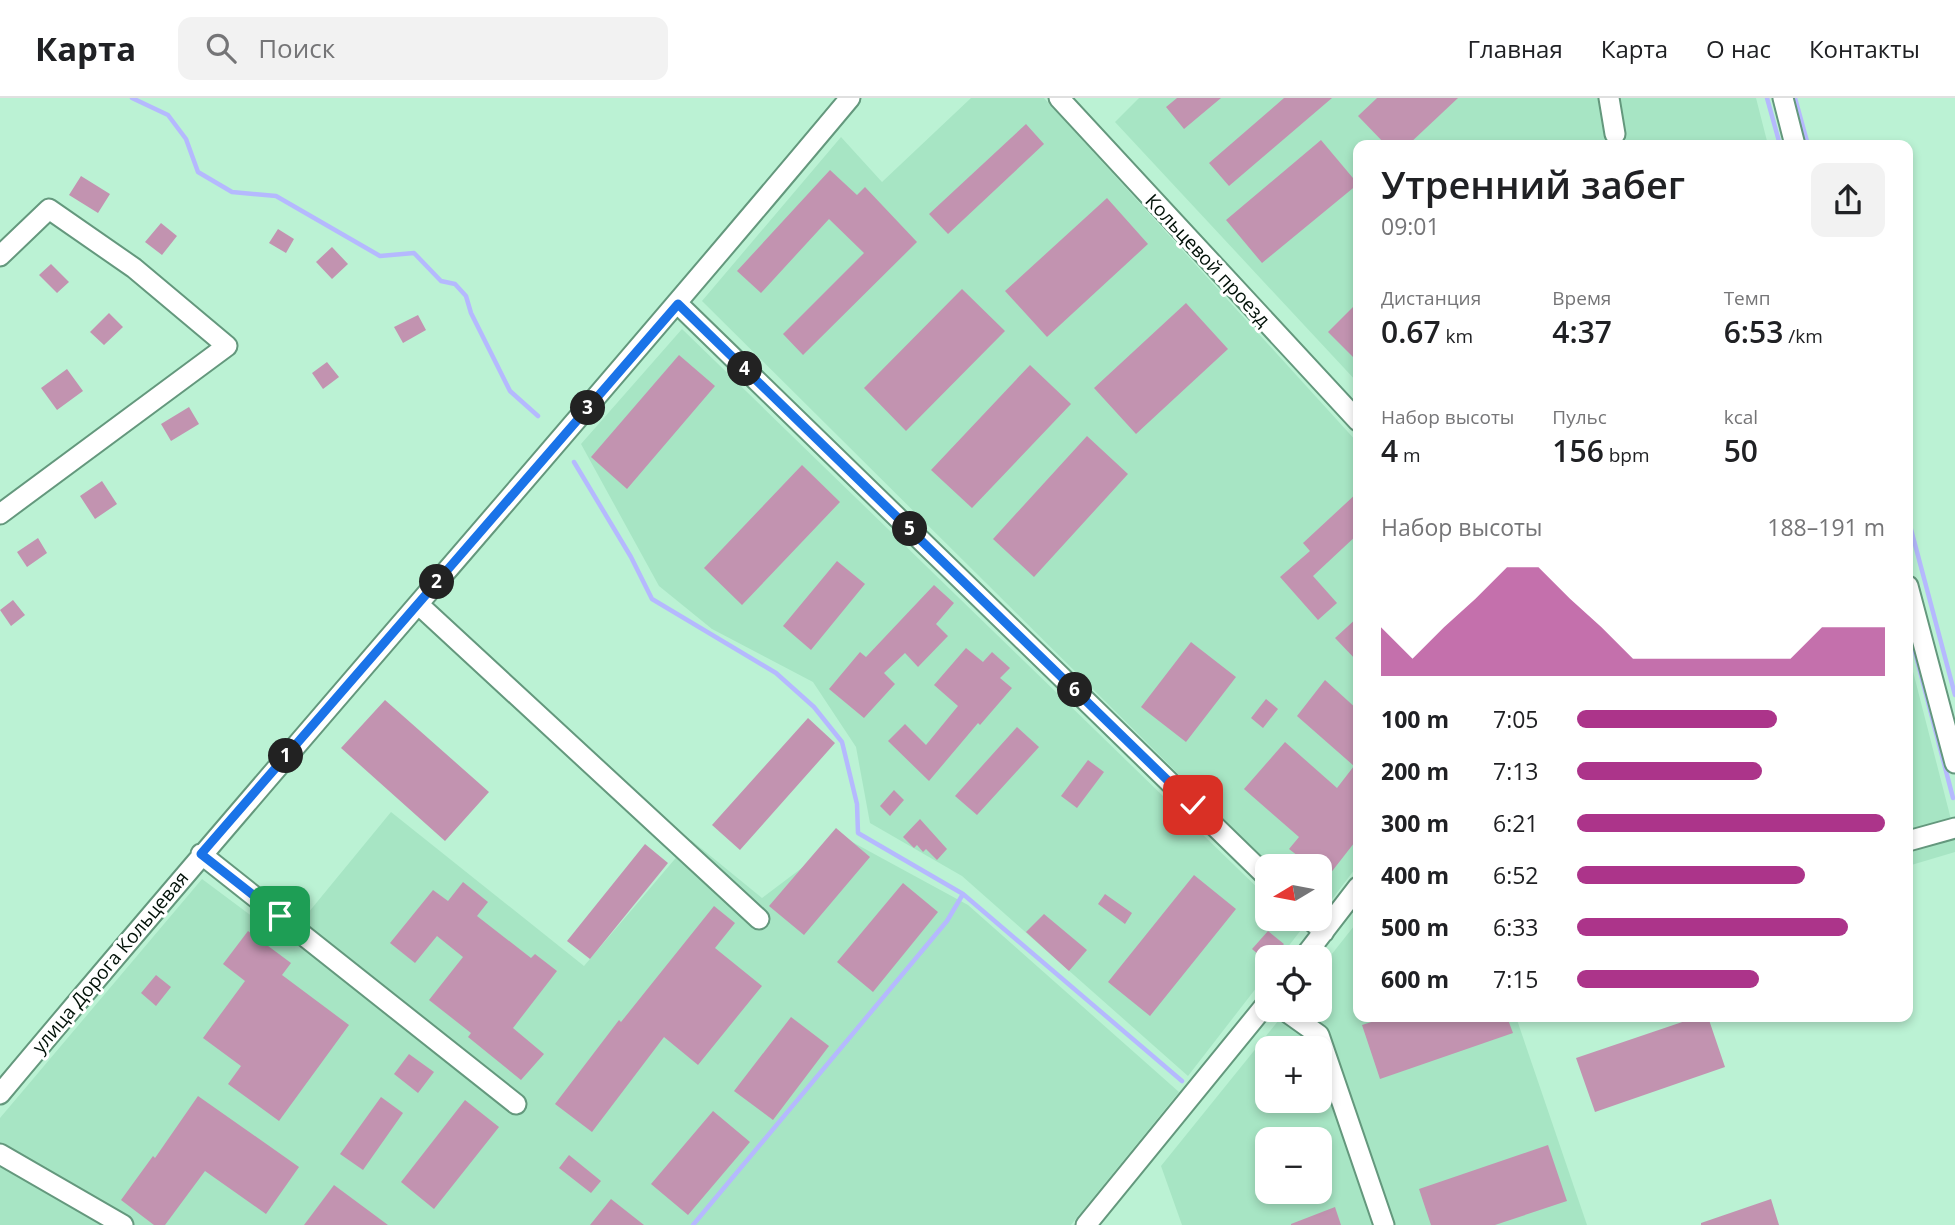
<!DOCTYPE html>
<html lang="ru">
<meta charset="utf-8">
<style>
body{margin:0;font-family:"Open Sans",sans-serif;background:#f2f2f2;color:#202124;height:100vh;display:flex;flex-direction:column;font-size:26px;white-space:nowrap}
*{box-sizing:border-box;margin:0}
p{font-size:23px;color:#757577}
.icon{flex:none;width:38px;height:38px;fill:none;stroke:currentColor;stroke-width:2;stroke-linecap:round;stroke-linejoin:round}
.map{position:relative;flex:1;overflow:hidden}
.side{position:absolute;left:1353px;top:42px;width:560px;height:882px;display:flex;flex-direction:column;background:#fff;border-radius:14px;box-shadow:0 4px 10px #0003}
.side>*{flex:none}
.needle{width:46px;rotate:260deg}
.fabs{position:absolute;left:1255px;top:756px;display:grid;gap:14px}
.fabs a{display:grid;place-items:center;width:77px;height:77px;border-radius:14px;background:#fff;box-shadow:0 4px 10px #0003;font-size:35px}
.pin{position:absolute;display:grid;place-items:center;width:60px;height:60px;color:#fff;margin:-30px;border-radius:14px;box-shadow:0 4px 10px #0006}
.km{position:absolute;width:35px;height:35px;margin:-18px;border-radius:50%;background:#222;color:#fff;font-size:19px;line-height:35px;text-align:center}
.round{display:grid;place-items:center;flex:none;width:74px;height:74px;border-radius:14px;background:#f2f2f2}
.headline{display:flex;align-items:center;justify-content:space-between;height:119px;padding:0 28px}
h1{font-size:38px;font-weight:600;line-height:52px}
.figures{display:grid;grid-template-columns:repeat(3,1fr);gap:10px;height:119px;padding:7px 28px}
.figures div{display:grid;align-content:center}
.figures b{font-size:30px;font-weight:600}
.figures small{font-size:19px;font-weight:400}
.figures p{font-size:19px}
.chart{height:196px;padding:14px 28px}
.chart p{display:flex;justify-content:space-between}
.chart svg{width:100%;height:126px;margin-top:7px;fill:#ac348a;opacity:.7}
ul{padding:0 28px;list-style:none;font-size:23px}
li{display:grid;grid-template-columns:112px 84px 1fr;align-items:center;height:52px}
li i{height:18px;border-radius:9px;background:#ac348a}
header{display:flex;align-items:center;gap:42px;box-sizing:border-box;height:98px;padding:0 35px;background:#fff;border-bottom:2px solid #e0e0e0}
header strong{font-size:33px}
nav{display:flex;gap:38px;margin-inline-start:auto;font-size:24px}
.search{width:490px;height:63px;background:#f2f2f2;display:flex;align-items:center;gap:18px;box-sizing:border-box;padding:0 24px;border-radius:14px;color:#757577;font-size:26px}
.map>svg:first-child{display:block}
.built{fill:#a7e5c4;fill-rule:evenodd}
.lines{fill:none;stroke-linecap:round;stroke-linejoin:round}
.stream{stroke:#b5b9fe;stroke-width:4.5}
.building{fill:#c293b0}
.minor-casing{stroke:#64987d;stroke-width:23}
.minor{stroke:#fff;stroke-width:19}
.route-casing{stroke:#fff;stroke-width:14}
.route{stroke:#1a73e8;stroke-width:9}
.labels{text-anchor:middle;stroke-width:6;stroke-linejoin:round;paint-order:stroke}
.street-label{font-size:19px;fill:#001007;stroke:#fff}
</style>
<header>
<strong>Карта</strong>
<div class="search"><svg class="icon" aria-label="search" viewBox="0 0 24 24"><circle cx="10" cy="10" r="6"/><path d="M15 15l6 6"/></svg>Поиск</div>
<nav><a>Главная</a><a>Карта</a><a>О нас</a><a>Контакты</a></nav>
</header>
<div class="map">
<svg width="1955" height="1127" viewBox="0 0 1955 1127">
<rect width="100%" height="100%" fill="#bbf2d4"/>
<path class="built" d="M971 0H1044L1358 345V767L1320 817V768H1271L702 203 841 39 882 84Z
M1139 0H1756L1768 47H1358V285L1115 24Z
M682 231 1267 799V821H1289L1301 832 1280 859H1267V876L1188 978 962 778 870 725 856 649 813 584 712 531 659 488 581 346Z
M1908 554 1955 737V754L1908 768Z
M391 714 584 868 691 742 762 800 843 739 968 807 1179 994 1071 1127H0V1020L202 781 285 843Z
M1358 823V919H1516L1587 1127H1182L1161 1068 1287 912H1320V871ZM1267 950H1320V1003H1267ZM1267 1041H1320V1094H1267Z"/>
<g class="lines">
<path class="stream" d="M132 0 168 17 186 41 198 74 232 94 276 98 380 158 414 155 441 183 455 186 466 198 471 215 510 293 538 318
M1767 0 1780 47
M1795 0 1808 47
M574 364 631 459 652 501 776 575 814 609 842 644 857 706 858 735 963 796
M1908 420 1955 597
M1908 527 1953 700
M693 1127 947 823 963 796 1182 983"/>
</g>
<path class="building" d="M1177 0H1221L1184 31 1166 9Z
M1284 0H1332L1229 88 1209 65Z
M1377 0H1458L1408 47H1386L1358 18Z
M1026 26 1044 46 948 136 929 116Z
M1321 42 1358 86 1262 165 1226 122Z
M830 72 857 97 865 89 917 144 803 257 783 236 864 155 829 121 761 195 737 173Z
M81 78 110 96 98 115 69 97Z
M1107 100 1148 146 1047 239 1005 193Z
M161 125 177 138 162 157 145 144Z
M278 131 294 141 286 155 269 145Z
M332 149 348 166 332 181 316 164Z
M51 166 69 184 57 195 39 177Z
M962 191 1005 233 906 333 864 290Z
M1358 204V264L1328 234Z
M1186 205 1228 251 1136 336 1094 290Z
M109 215 123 229 104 247 90 234Z
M418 217 426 232 403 245 394 229Z
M679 257 715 288 627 391 591 359Z
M327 264 339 279 323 291 312 275Z
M1030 267 1071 306 972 410 931 372Z
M67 271 83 293 57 312 41 290Z
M189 309 199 326 171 343 161 326Z
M1087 338 1128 376 1034 479 993 441Z
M802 367 840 404 742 507 704 470Z
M102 383 117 406 95 421 80 398Z
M1358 394V436L1313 478 1337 505 1318 522 1280 479 1310 453 1303 445Z
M38 440 47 455 27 469 17 454Z
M837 463 865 486 811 552 783 528Z
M934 487 954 505 936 526 948 538 918 569 905 555 884 575 895 586 864 620 829 591 860 554 866 559Z
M13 502 25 517 11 528 0 512Z
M1358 519V564L1335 540Z
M1191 544 1236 579 1186 644 1141 609Z
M966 550 983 564 992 554 1010 570 1000 580 1012 590 980 627 978 625 929 683 888 643 905 626 926 647 958 608 934 587Z
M1325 582 1358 612V740L1326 781 1320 775V768H1311L1289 751 1299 739 1244 691 1285 644 1337 690 1354 668 1297 618Z
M1266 601 1278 611 1263 630 1251 620Z
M385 602 489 694 445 743 341 650Z
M808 620 835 645 740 752 712 727Z
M1017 629 1039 649 977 717 955 698Z
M1088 662 1104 674 1077 710 1061 698Z
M894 692 904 702 890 718 880 708Z
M920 721 947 751 937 762 926 751 923 754 917 747 914 750 903 739Z
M836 730 870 759 804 837 769 808Z
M645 746 668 765 590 861 567 843Z
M1194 777 1236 811 1150 918 1108 884Z
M463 784 488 804 477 818 531 860 535 856 557 873 513 930 544 956 521 982 468 939 471 935 429 902 463 859 437 838 415 865 390 845 433 792 448 803Z
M903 785 938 814 873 894 837 864Z
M1105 796 1132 815 1125 826 1098 806Z
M714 808 735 825 715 850 762 888 698 967 664 939 592 1034 555 1006 619 922 621 924Z
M1044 816 1087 852 1069 873 1026 834Z
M248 833 291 865 282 877 349 927 279 1023 228 986 241 968 203 940 245 883 223 866Z
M1268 833 1284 846 1272 859H1267V864L1252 851Z
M156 877 171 889 156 908 141 895Z
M791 919 829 948 773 1022 734 993Z
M1387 919H1507L1513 935 1380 981 1362 927Z
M1697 919H1708L1725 969 1595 1014 1576 960Z
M409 956 434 974 418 995 394 976Z
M198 998 299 1069 266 1116 205 1073 165 1127H154L121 1102 153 1058 155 1060Z
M381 999 403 1015 363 1072 340 1056Z
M465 1002 499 1029 434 1111 401 1084Z
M713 1013 750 1044 688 1117 651 1086Z
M1548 1047 1567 1103 1495 1127H1431L1419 1091Z
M569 1057 601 1083 591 1095 559 1070Z
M334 1087 388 1127H304Z
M611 1101 644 1127H590Z
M1771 1101 1779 1127H1701V1125Z
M1335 1109 1341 1127H1291V1126Z"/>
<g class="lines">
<g class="minor-casing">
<path id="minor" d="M1059 0 1358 323
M1609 0 1615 36
M1783 0 1795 47
M0 158 49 111 134 170 227 248 0 416
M678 206 1267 779
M1908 488 1955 665
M418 506 759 821
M1908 743 1955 730
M201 756 516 1006
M1310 821 1324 834
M1304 859 1358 789
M1284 912 1319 937 1384 1127
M0 996C280 661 570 335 850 0
M0 1056 123 1127
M1086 1127 1267 905"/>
</g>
<use href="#minor" class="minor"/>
</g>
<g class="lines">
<g class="route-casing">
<path id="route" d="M280 818 201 756 678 206 1193 707"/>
</g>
<use href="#route" class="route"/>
</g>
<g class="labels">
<g class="street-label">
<text transform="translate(1208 162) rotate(47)" y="7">Кольцевой проезд</text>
<text transform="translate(110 864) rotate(-50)" y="7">улица Дорога Кольцевая</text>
</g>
</g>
</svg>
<div class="fabs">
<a><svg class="needle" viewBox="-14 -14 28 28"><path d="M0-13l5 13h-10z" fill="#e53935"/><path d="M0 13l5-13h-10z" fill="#757577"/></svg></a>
<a><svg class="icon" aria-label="locate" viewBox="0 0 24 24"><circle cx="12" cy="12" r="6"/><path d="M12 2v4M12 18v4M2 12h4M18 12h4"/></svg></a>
<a>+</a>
<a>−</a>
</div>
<div class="pin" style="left:280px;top:818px;background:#1e9e55"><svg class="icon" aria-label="arrive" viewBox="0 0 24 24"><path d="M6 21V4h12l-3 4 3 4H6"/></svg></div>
<div class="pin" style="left:1193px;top:707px;background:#d93025"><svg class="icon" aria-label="check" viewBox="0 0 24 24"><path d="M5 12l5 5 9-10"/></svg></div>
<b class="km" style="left:286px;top:658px">1</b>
<b class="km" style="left:437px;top:484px">2</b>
<b class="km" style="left:588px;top:310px">3</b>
<b class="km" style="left:745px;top:271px">4</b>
<b class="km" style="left:910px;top:431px">5</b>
<b class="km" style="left:1075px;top:592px">6</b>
<section class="side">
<div class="headline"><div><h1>Утренний забег</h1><p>09:01</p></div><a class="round"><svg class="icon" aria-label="share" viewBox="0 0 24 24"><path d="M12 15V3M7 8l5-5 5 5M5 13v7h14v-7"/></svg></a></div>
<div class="figures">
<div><p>Дистанция</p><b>0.67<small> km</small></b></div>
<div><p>Время</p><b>4:37</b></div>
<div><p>Темп</p><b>6:53<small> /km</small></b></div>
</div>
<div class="figures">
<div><p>Набор высоты</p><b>4<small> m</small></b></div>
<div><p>Пульс</p><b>156<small> bpm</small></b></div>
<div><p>kcal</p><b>50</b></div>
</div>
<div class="chart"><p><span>Набор высоты</span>188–191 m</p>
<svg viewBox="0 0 160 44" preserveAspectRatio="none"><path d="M0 44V27L10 38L20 27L30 17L40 6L50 6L60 17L70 27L80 38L90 38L100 38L110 38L120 38L130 38L140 27L150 27L160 27V44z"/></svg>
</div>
<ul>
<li><b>100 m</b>7:05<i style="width:65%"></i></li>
<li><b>200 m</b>7:13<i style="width:60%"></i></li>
<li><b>300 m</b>6:21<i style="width:100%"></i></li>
<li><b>400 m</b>6:52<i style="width:74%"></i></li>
<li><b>500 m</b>6:33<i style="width:88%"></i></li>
<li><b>600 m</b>7:15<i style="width:59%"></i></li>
</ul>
</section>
</div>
